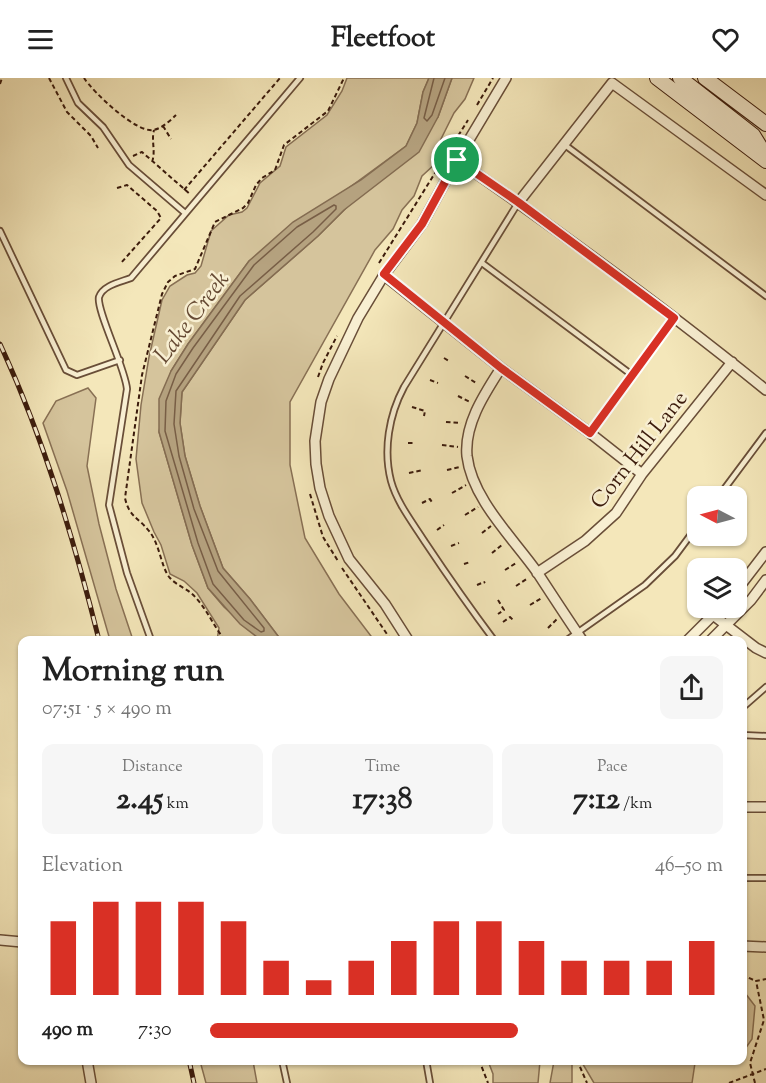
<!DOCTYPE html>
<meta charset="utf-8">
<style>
body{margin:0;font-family:"Sorts Mill Goudy",serif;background:#f6f6f6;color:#222;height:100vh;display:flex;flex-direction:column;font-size:22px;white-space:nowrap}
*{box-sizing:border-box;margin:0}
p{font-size:20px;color:#767676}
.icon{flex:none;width:33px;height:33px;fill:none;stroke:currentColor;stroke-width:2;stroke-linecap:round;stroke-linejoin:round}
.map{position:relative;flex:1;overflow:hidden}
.panel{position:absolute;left:18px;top:558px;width:729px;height:429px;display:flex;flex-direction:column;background:#fff;border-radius:12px;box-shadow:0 2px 4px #0004}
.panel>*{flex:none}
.needle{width:39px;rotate:276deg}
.controls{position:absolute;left:687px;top:408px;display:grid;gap:12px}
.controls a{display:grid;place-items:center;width:60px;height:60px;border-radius:12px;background:#fff;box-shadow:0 2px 4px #0004;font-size:30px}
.pin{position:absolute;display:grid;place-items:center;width:51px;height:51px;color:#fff;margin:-26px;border:3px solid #fff;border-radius:50%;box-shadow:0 2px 6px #0007}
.round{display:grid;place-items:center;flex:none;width:63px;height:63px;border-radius:12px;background:#f6f6f6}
.summary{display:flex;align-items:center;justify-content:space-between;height:102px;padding:0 24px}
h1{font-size:33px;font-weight:700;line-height:45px}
.figures{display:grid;grid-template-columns:repeat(3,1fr);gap:9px;height:102px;padding:6px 24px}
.figures div{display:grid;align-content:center;border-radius:12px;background:#f6f6f6;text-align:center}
.figures b{font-size:30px;font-weight:700}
.figures small{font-size:16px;font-weight:400}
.figures p{font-size:16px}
.chart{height:168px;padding:12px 24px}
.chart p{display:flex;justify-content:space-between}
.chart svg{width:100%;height:108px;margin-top:6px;stroke:#d93025;stroke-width:6}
ul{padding:0 24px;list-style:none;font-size:20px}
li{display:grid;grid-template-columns:96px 72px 1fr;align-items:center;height:45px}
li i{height:15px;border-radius:8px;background:#d93025}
header{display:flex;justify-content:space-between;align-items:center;height:78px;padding:0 24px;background:#fff;font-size:27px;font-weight:700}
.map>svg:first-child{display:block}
.green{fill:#d5c49c;stroke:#887054;stroke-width:1.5}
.water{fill:#b5a27f;stroke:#846c51;stroke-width:1.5}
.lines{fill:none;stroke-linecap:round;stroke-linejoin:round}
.shore{stroke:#785e46;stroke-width:1.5}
.lane-casing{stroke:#694e38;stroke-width:8}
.street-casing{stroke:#694e38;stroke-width:12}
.secondary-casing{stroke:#3b1b0c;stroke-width:16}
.path{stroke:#3b1b0c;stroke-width:2;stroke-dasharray:4.5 3;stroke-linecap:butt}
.lane{stroke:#f8efd2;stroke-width:4.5}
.street{stroke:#f8efd2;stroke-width:9}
.secondary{stroke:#f8efd2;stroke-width:14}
.rail-casing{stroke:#3b1b0c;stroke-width:5}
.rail{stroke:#f8efd2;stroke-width:3;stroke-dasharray:9;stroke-linecap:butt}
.route-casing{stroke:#fff;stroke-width:12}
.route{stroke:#d93025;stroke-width:8}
.labels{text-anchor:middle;stroke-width:5;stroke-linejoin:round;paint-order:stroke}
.street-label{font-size:22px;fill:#3b1b0c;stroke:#f8efd2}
.water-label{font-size:24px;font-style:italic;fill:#664a34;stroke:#f8efd2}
</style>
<header><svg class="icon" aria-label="menu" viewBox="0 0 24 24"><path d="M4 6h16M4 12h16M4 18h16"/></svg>Fleetfoot<svg class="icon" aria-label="heart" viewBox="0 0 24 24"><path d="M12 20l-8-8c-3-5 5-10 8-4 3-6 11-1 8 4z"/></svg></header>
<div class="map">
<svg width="766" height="1005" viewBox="0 0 766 1005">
<rect width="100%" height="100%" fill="#f4e7ba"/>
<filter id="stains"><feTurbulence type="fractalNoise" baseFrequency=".00333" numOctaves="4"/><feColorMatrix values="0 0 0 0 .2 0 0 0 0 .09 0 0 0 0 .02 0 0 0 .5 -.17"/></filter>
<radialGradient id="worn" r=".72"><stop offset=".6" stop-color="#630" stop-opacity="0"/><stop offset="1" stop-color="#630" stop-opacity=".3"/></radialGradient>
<path class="green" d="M347 0H429L423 14 417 45 406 68 249 183 188 266 171 293 159 354 192 467 208 510 224 529 261 562H217L219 550 197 515 184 503 170 496 161 467 154 454 142 425 136 381 141 327 149 279 162 222 170 208 187 197 195 195 201 188 211 153 229 137 242 134 247 130 260 105 280 88 286 69 327 37 342 13Z
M452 0H474L465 21 454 35 441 61V76L435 86 422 98 414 118 402 132 393 151 375 172 290 324V387L305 460 339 516 374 562H281L250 521 223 490 200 428 185 378 180 345 182 314 245 222 318 158 438 39Z
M88 310 96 320 87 388 99 446 116 511 133 562H110L67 413 43 345 56 323Z
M742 911 755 928 752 961 743 974Z
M200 983H253L257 1005H206Z
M488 983H540L538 1005H493V996Z
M554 983H572V1005H550Z
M581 983H701L695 985 692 1005H594Z"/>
<path class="water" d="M429 0H452L438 39 419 74 344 132 318 158 245 222 182 314 180 345 185 378 200 428 223 490 250 521 281 562H261L240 546 208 510 192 467 159 354V321L171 293 188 266 249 183 293 144 361 102 406 68 417 45 423 14Z"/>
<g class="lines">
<path class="shore" d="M434 0 424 40 427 43 432 37 445 0
M334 127 336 128V131L313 154 240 218 176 313 174 346 179 378 194 431 218 493 264 550V553L261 554 244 542 213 506 198 465 165 353 166 323 176 296 193 270 254 187 297 149Z"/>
<g class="lane-casing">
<path id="lane" d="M66 0 78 25 103 49 129 87 185 135
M565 67 766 218
M0 153 66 292 77 297 120 282
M482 185 632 297
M590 355 674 240
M719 418 766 355
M151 562 127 495 109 427 127 311C125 289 96 232 99 219 103 207 121 204 131 200L300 0
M494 562C470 530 447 497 425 464 413 445 397 425 391 403 383 372 389 337 404 309L518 125
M567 562 645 507 675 478 698 447
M742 630 766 609
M742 657 766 658
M742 800H766
M282 982 287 1005
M426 982 430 1005"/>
</g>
<g class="street-casing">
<path id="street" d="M457 82C562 155 666 231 766 312
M518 125 612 5 766 117
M384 197 501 290 590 355 642 396
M501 290C485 315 464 346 467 378 472 421 513 460 537 494 552 517 567 540 582 562
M537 495 585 463 616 435 642 396 732 284
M736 513 766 474
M713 537 756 570 766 575
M408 562 385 526 349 481 329 438 320 410 316 386 315 363 321 324 329 301 358 240 384 197 422 146 457 82 506 0
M688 562 720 530
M711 562 751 522 766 502
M742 729H766
M0 862 22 864
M742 868 766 869
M87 982 91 1005"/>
</g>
<g class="secondary-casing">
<path id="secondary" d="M657 0 766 83
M680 0 753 57 766 78
M705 0 766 46"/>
</g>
<path class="path" d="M49 0 67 34 91 58 98 70
M84 0C93 14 136 55 153 52 161 51 170 43 176 37
M0 6 2 0
M477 27 493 0
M163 48 171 61
M133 78 142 74 191 117
M152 84C156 73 151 63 154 52
M117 110 127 107 157 133 161 140 121 185
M184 112 280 0
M379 185 468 42
M444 280 449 283
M465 298 476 305
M318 299 323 285 337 258
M430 302 438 305
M458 318 470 324
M412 329 425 333 424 338
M446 344 461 345
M408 365H414
M442 367 458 369
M447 392 460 389
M409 395 423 392
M452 415 466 407
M310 416 323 459 338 483
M422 425 430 421 433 426
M465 437 478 429
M437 452 444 447
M482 455 491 448
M451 468 459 465
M492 475 503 466
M464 486 470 484
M342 490 391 562
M505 492 516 485
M477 507 484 504 485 505
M516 508 528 500
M498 522 504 532 498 536
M530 527 542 520
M503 544 510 539 514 543
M548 550 557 541
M225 562C214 549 208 533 196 520 189 511 177 508 170 500 161 490 160 466 149 453 139 440 129 439 125 420L142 297 162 216 168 204 175 198 195 191 215 144 243 130 248 125 256 107 262 100 275 92 284 67 328 33 344 0
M742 897 756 903
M479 982 488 1005
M577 982 587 1005
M729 1005 766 991
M755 1005 750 985 764 942 756 903 766 901"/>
<use href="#lane" class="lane"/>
<use href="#street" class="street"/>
<use href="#secondary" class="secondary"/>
<g class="rail-casing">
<path id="rail" d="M0 266C44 361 74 462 99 562
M189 982 194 1005"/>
</g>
<use href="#rail" class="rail"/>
</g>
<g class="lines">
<g class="route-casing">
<path id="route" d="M457 82 518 124 674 240 590 355 501 290 384 196 422 146Z"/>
</g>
<use href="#route" class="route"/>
</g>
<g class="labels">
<g class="street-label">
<text transform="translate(638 371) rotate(-52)" y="8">Corn Hill Lane</text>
</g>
<g class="water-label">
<text transform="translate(191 239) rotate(-53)" y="8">Lake Creek</text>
</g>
</g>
<rect width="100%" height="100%" filter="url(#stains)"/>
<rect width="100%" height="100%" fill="url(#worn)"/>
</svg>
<div class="controls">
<a><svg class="needle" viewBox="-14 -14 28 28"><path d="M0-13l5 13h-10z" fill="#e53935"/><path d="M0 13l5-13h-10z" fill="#767676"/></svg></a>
<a><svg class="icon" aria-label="layers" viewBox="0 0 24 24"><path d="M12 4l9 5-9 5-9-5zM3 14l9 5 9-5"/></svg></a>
</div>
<div class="pin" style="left:457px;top:82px;background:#1e9e55"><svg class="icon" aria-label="arrive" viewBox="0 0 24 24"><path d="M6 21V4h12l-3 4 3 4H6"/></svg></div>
<section class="panel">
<div class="summary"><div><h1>Morning run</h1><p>07:51 · 5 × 490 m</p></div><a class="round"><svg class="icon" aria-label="share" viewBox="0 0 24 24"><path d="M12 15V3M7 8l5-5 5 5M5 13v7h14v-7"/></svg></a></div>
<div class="figures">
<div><p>Distance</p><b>2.45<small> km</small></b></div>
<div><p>Time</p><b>17:38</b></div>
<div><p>Pace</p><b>7:12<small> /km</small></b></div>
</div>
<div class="chart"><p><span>Elevation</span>46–50 m</p>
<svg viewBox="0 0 160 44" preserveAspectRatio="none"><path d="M5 44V14M15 44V6M25 44V6M35 44V6M45 44V14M55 44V30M65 44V38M75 44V30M85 44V22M95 44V14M105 44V14M115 44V22M125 44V30M135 44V30M145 44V30M155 44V22"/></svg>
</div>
<ul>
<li><b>490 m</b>7:30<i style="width:60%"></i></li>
</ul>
</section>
</div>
